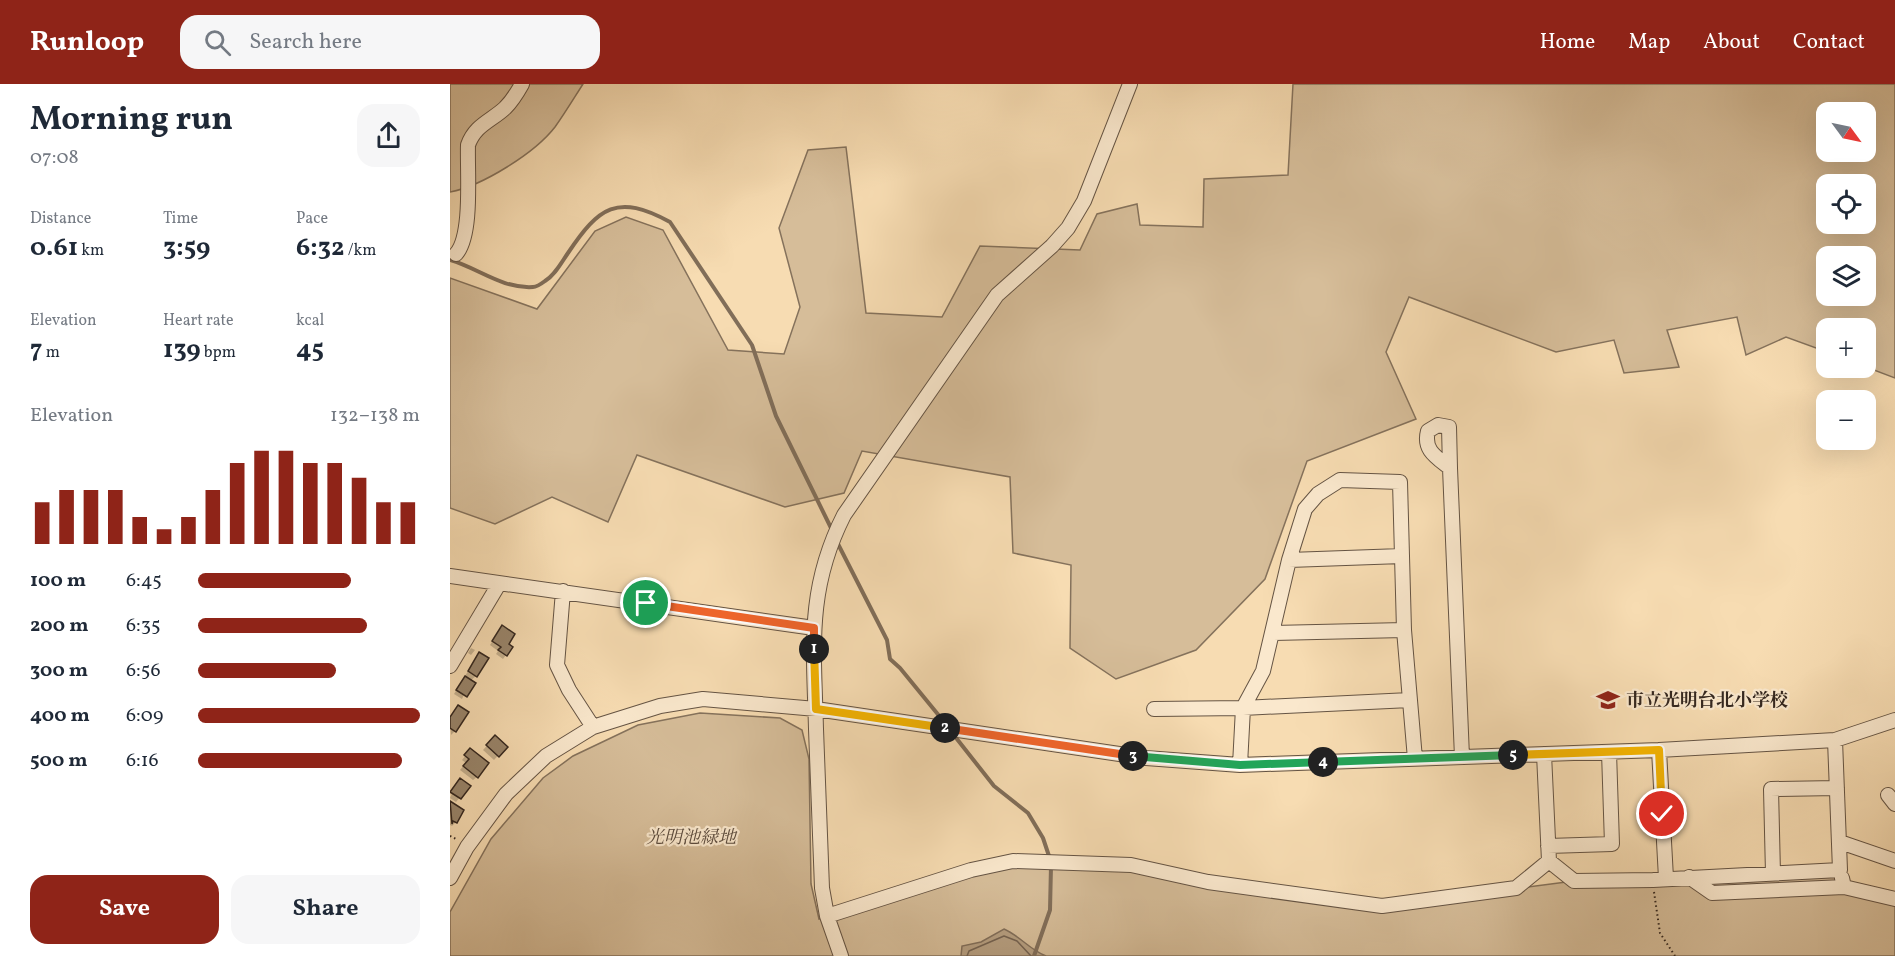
<!DOCTYPE html>
<meta charset="utf-8">
<style>
body{margin:0;font-family:Vollkorn,"Noto Serif JP",serif;background:#f6f6f7;color:#1f2937;height:100vh;display:flex;flex-direction:column;font-size:22px;white-space:nowrap}
*{box-sizing:border-box;margin:0}
p{font-size:20px;color:#747a83}
.icon{flex:none;width:33px;height:33px;fill:none;stroke:currentColor;stroke-width:2;stroke-linecap:round;stroke-linejoin:round}
.map{position:relative;flex:1;overflow:hidden}
.side{display:flex;flex-direction:column;background:#fff;width:450px}
.side>*{flex:none}
.needle{width:39px;rotate:123deg}
.tools{position:absolute;left:1366px;top:18px;display:grid;gap:12px}
.tools a{display:grid;place-items:center;width:60px;height:60px;border-radius:12px;background:#fff;box-shadow:0 6px 24px #0002;font-size:30px}
.pin{position:absolute;display:grid;place-items:center;width:51px;height:51px;color:#fff;margin:-26px;border:3px solid #fff;border-radius:50%;box-shadow:0 2px 6px #0007}
.km{position:absolute;width:30px;height:30px;margin:-15px;border-radius:50%;background:#222;color:#fff;font-size:16px;line-height:30px;text-align:center}
.round{display:grid;place-items:center;flex:none;width:63px;height:63px;border-radius:18px;background:#f6f6f7}
.head{display:flex;align-items:center;justify-content:space-between;height:102px;padding:0 30px}
h1{font-size:33px;font-weight:700;line-height:45px}
.metrics{display:grid;grid-template-columns:repeat(3,1fr);gap:9px;height:102px;padding:6px 30px}
.metrics div{display:grid;align-content:center}
.metrics b{font-size:26px;font-weight:700}
.metrics small{font-size:16px;font-weight:400}
.metrics p{font-size:16px}
.chart{height:168px;padding:12px 30px}
.chart p{display:flex;justify-content:space-between}
.chart svg{width:100%;height:108px;margin-top:6px;stroke:#8f2418;stroke-width:6}
.action{display:flex;gap:12px;margin-top:auto;padding:12px 30px}
.action a{flex:1;height:69px;border-radius:18px;background:#8f2418;color:#fff;font-size:24px;font-weight:700;line-height:69px;text-align:center}
.action a+a{background:#f6f6f7;color:#1f2937}
ul{padding:0 30px;list-style:none;font-size:20px}
li{display:grid;grid-template-columns:96px 72px 1fr;align-items:center;height:45px}
li i{height:15px;border-radius:8px;background:#8f2418}
header{display:flex;align-items:center;gap:36px;box-sizing:border-box;height:84px;padding:0 30px;background:#8f2418;color:#fff}
header strong{font-size:28px}
nav{display:flex;gap:33px;margin-inline-start:auto;font-size:21px}
.search{width:420px;height:54px;background:#f6f6f7;display:flex;align-items:center;gap:15px;box-sizing:border-box;padding:0 21px;border-radius:18px;color:#747a83;font-size:22px}
main{display:flex;flex:1;min-height:0}
.map>svg:first-child{display:block}
.green{fill:#d6bd99;stroke:#85725c;stroke-width:1.5;fill-rule:evenodd}
.water{fill:#b59e80;stroke:#816e59;stroke-width:1.5}
.shadow{fill:#0003}
.lines{fill:none;stroke-linecap:round;stroke-linejoin:round}
.shore{stroke:#746250;stroke-width:1.5}
.stream{stroke:#816e59;stroke-width:4}
.building{fill:#99856b;stroke:#34271f;stroke-width:1.5}
.minor-casing{stroke:#655444;stroke-width:16}
.path{stroke:#34271f;stroke-width:2;stroke-dasharray:1.5 3;stroke-linecap:butt}
.minor{stroke:#fae8cd;stroke-width:14}
.split-1-casing{stroke:#fff;stroke-width:12}
.split-2-casing{stroke:#fff;stroke-width:12}
.split-3-casing{stroke:#fff;stroke-width:12}
.split-4-casing{stroke:#fff;stroke-width:12}
.split-5-casing{stroke:#fff;stroke-width:12}
.split-6-casing{stroke:#fff;stroke-width:12}
.split-1{stroke:#f0652b;stroke-width:8}
.split-2{stroke:#f5b400;stroke-width:8}
.split-3{stroke:#f0652b;stroke-width:8}
.split-4{stroke:#22a559;stroke-width:8}
.split-5{stroke:#22a559;stroke-width:8}
.split-6{stroke:#f5b400;stroke-width:8}
.labels{text-anchor:middle;stroke-width:4.5;stroke-linejoin:round;paint-order:stroke}
.poi-label{font-size:18px;font-weight:bold;fill:#34271f;stroke:#fae8cd;text-anchor:start}
.park-label{font-size:18px;font-style:italic;fill:#5c4c3e;stroke:#fae8cd}
</style>
<header>
<strong>Runloop</strong>
<div class="search"><svg class="icon" aria-label="search" viewBox="0 0 24 24"><circle cx="10" cy="10" r="6"/><path d="M15 15l6 6"/></svg>Search here</div>
<nav><a>Home</a><a>Map</a><a>About</a><a>Contact</a></nav>
</header>
<main>
<section class="side">
<div class="head"><div><h1>Morning run</h1><p>07:08</p></div><a class="round"><svg class="icon" aria-label="share" viewBox="0 0 24 24"><path d="M12 15V3M7 8l5-5 5 5M5 13v7h14v-7"/></svg></a></div>
<div class="metrics">
<div><p>Distance</p><b>0.61<small> km</small></b></div>
<div><p>Time</p><b>3:59</b></div>
<div><p>Pace</p><b>6:32<small> /km</small></b></div>
</div>
<div class="metrics">
<div><p>Elevation</p><b>7<small> m</small></b></div>
<div><p>Heart rate</p><b>139<small> bpm</small></b></div>
<div><p>kcal</p><b>45</b></div>
</div>
<div class="chart"><p><span>Elevation</span>132–138 m</p>
<svg viewBox="0 0 160 44" preserveAspectRatio="none"><path d="M5 44V27M15 44V22M25 44V22M35 44V22M45 44V33M55 44V38M65 44V33M75 44V22M85 44V11M95 44V6M105 44V6M115 44V11M125 44V11M135 44V17M145 44V27M155 44V27"/></svg>
</div>
<ul>
<li><b>100 m</b>6:45<i style="width:69%"></i></li>
<li><b>200 m</b>6:35<i style="width:76%"></i></li>
<li><b>300 m</b>6:56<i style="width:62%"></i></li>
<li><b>400 m</b>6:09<i style="width:100%"></i></li>
<li><b>500 m</b>6:16<i style="width:92%"></i></li>
</ul>
<div class="action"><a>Save</a><a>Share</a></div>
</section>
<div class="map">
<svg width="1445" height="872" viewBox="0 0 1445 872">
<rect width="100%" height="100%" fill="#f7dcb2"/>
<filter id="stains"><feTurbulence type="fractalNoise" baseFrequency=".00333" numOctaves="4"/><feColorMatrix values="0 0 0 0 .2 0 0 0 0 .09 0 0 0 0 .02 0 0 0 .5 -.17"/></filter>
<radialGradient id="worn" r=".72"><stop offset=".6" stop-color="#630" stop-opacity="0"/><stop offset="1" stop-color="#630" stop-opacity=".3"/></radialGradient>
<path class="green" d="M0 0H133C124 14 115 29 105 43 85 69 32 102 0 108Z
M843 0H1445V294L1416 283V244H1377V268L1336 253 1296 271 1287 233 1217 246 1229 283 1174 289 1164 256 1106 268 959 213 936 268 966 335 857 377 815 495 746 566 666 595 620 564 621 481 563 469 560 393 412 367 394 409 335 423 187 371 158 438 102 413 45 440 0 424V194L87 225 145 147 176 133 213 146 278 266 334 270 350 223 329 144 358 66 396 63 416 229 492 233 530 162 630 166 647 130 687 120 690 141 753 143 754 95 838 91ZM1377 28H1416V68H1377ZM1377 100H1416V140H1377ZM1377 172H1416V212H1377Z
M250 629 330 634 352 646 359 675 361 800 369 835 521 786 634 778 932 822 1124 797 1390 786V807L1445 819V872H0V828L41 755 93 694 123 672 188 641Z"/>
<path class="water" d="M554 845C570 852 580 866 596 872H511L512 862 531 858Z"/>
<path class="shadow" d="M49 547 57 560 56 571 53 575 46 570 48 567 40 561Z
M21 564 25 566 21 571 18 569Z
M26 574V592L20 597 12 615 4 610Z
M8 623 5 647 1 651 0 633Z
M45 653 56 663 44 676 33 666Z
M20 666 27 693 23 696 10 686 16 679 12 676Z
M6 700 19 702 6 718 0 714Z
M0 719 6 738 2 742 0 741Z"/>
<g class="lines">
<path class="shore" d="M517 872 519 867 554 852 567 857 581 872"/>
<path class="stream" d="M0 176C28 184 52 205 83 203 87 203 91 200 95 197 105 191 111 179 118 169 149 123 167 109 220 138L302 261 326 332 383 448
M387 458 437 556 440 575 450 584 495 639
M503 650 544 702 578 729 593 754 600 775
M584 872 600 826 601 782"/>
</g>
<path class="building" d="M52 541 65 550 59 560 63 563 57 572 48 566 51 563 42 557Z
M29 568 39 574 27 593 18 587Z
M15 592 26 599 17 613 6 606Z
M8 621 19 628 6 648 0 644V633Z
M45 651 58 663 49 673 36 661Z
M20 664 39 679 28 694 13 682 19 675 14 671Z
M10 694 21 702 11 715 0 708Z
M0 717 14 726 7 739 3 737 2 740Z"/>
<g class="lines">
<g class="minor-casing">
<path id="minor" d="M6 170C23 151 17 87 18 61 25 41 41 37 55 24 62 17 67 9 72 0
M1000 384 999 343 988 341 978 347C973 366 986 373 1000 384L1012 673
M839 476 952 472
M0 492 364 544
M113 507 107 581 119 606 143 643
M823 549 954 546
M0 582 49 500
M704 625 793 624 960 616
M1209 666 1216 794
M1094 670 1099 777 1124 797 1203 796 1390 786 1385 656
M790 681 793 624 813 587 839 476 855 425 868 410 890 396 950 398 954 546 965 675
M1438 711 1445 720
M1390 758 1445 777
M1098 762 1162 760 1159 668
M1323 790 1321 705 1387 704
M1239 793 1262 809 1394 803
M0 794 17 763 56 710 96 672 143 643 210 622 253 615 366 625 696 674 790 681 1209 666 1385 656 1445 636
M1392 794 1394 803 1445 815
M377 832 521 786 563 777 681 781 758 798 932 822 1066 804 1099 777
M391 872 377 832 372 804C370 751 368 698 366 645 364 565 356 506 394 431L547 211 602 162 618 144 634 117 680 0"/>
</g>
<path class="path" d="M0 752 6 755
M1204 808 1210 849 1225 872"/>
<use href="#minor" class="minor"/>
</g>
<g class="lines">
<g class="split-1-casing">
<path id="split-1" d="M196 519 364 544V565"/>
</g>
<g class="split-2-casing">
<path id="split-2" d="M364 565 366 625 495 644"/>
</g>
<g class="split-3-casing">
<path id="split-3" d="M495 644 683 672"/>
</g>
<g class="split-4-casing">
<path id="split-4" d="M683 672 790 681 873 678"/>
</g>
<g class="split-5-casing">
<path id="split-5" d="M873 678 1063 671"/>
</g>
<g class="split-6-casing">
<path id="split-6" d="M1063 671 1209 666 1212 730"/>
</g>
<use href="#split-1" class="split-1"/>
<use href="#split-2" class="split-2"/>
<use href="#split-3" class="split-3"/>
<use href="#split-4" class="split-4"/>
<use href="#split-5" class="split-5"/>
<use href="#split-6" class="split-6"/>
</g>
<defs>
<g id="school-bare" transform="scale(1.8)"><path d="M0-5L7-2L0 1L-7-2ZM-4 1L0 2.5L4 1V4Q0 6-4 4Z" fill="#8f2418" stroke="#fae8cd" stroke-width="2.5" paint-order="stroke"/></g>
</defs>
<g fill-rule="evenodd">
<use href="#school-bare" x="1158" y="616"/>
</g>
<g class="labels">
<g class="poi-label">
<text x="1176" y="622">市立光明台北小学校</text>
</g>
<g class="park-label">
<text x="241" y="759">光明池緑地</text>
</g>
</g>
<rect width="100%" height="100%" filter="url(#stains)"/>
<rect width="100%" height="100%" fill="url(#worn)"/>
</svg>
<div class="tools">
<a><svg class="needle" viewBox="-14 -14 28 28"><path d="M0-13l5 13h-10z" fill="#e53935"/><path d="M0 13l5-13h-10z" fill="#747a83"/></svg></a>
<a><svg class="icon" aria-label="locate" viewBox="0 0 24 24"><circle cx="12" cy="12" r="6"/><path d="M12 2v4M12 18v4M2 12h4M18 12h4"/></svg></a>
<a><svg class="icon" aria-label="layers" viewBox="0 0 24 24"><path d="M12 4l9 5-9 5-9-5zM3 14l9 5 9-5"/></svg></a>
<a>+</a>
<a>−</a>
</div>
<div class="pin" style="left:196px;top:519px;background:#1e9e55"><svg class="icon" aria-label="arrive" viewBox="0 0 24 24"><path d="M6 21V4h12l-3 4 3 4H6"/></svg></div>
<div class="pin" style="left:1212px;top:730px;background:#d93025"><svg class="icon" aria-label="check" viewBox="0 0 24 24"><path d="M5 12l5 5 9-10"/></svg></div>
<b class="km" style="left:364px;top:565px">1</b>
<b class="km" style="left:495px;top:644px">2</b>
<b class="km" style="left:683px;top:672px">3</b>
<b class="km" style="left:873px;top:678px">4</b>
<b class="km" style="left:1063px;top:671px">5</b>
</div>
</main>
